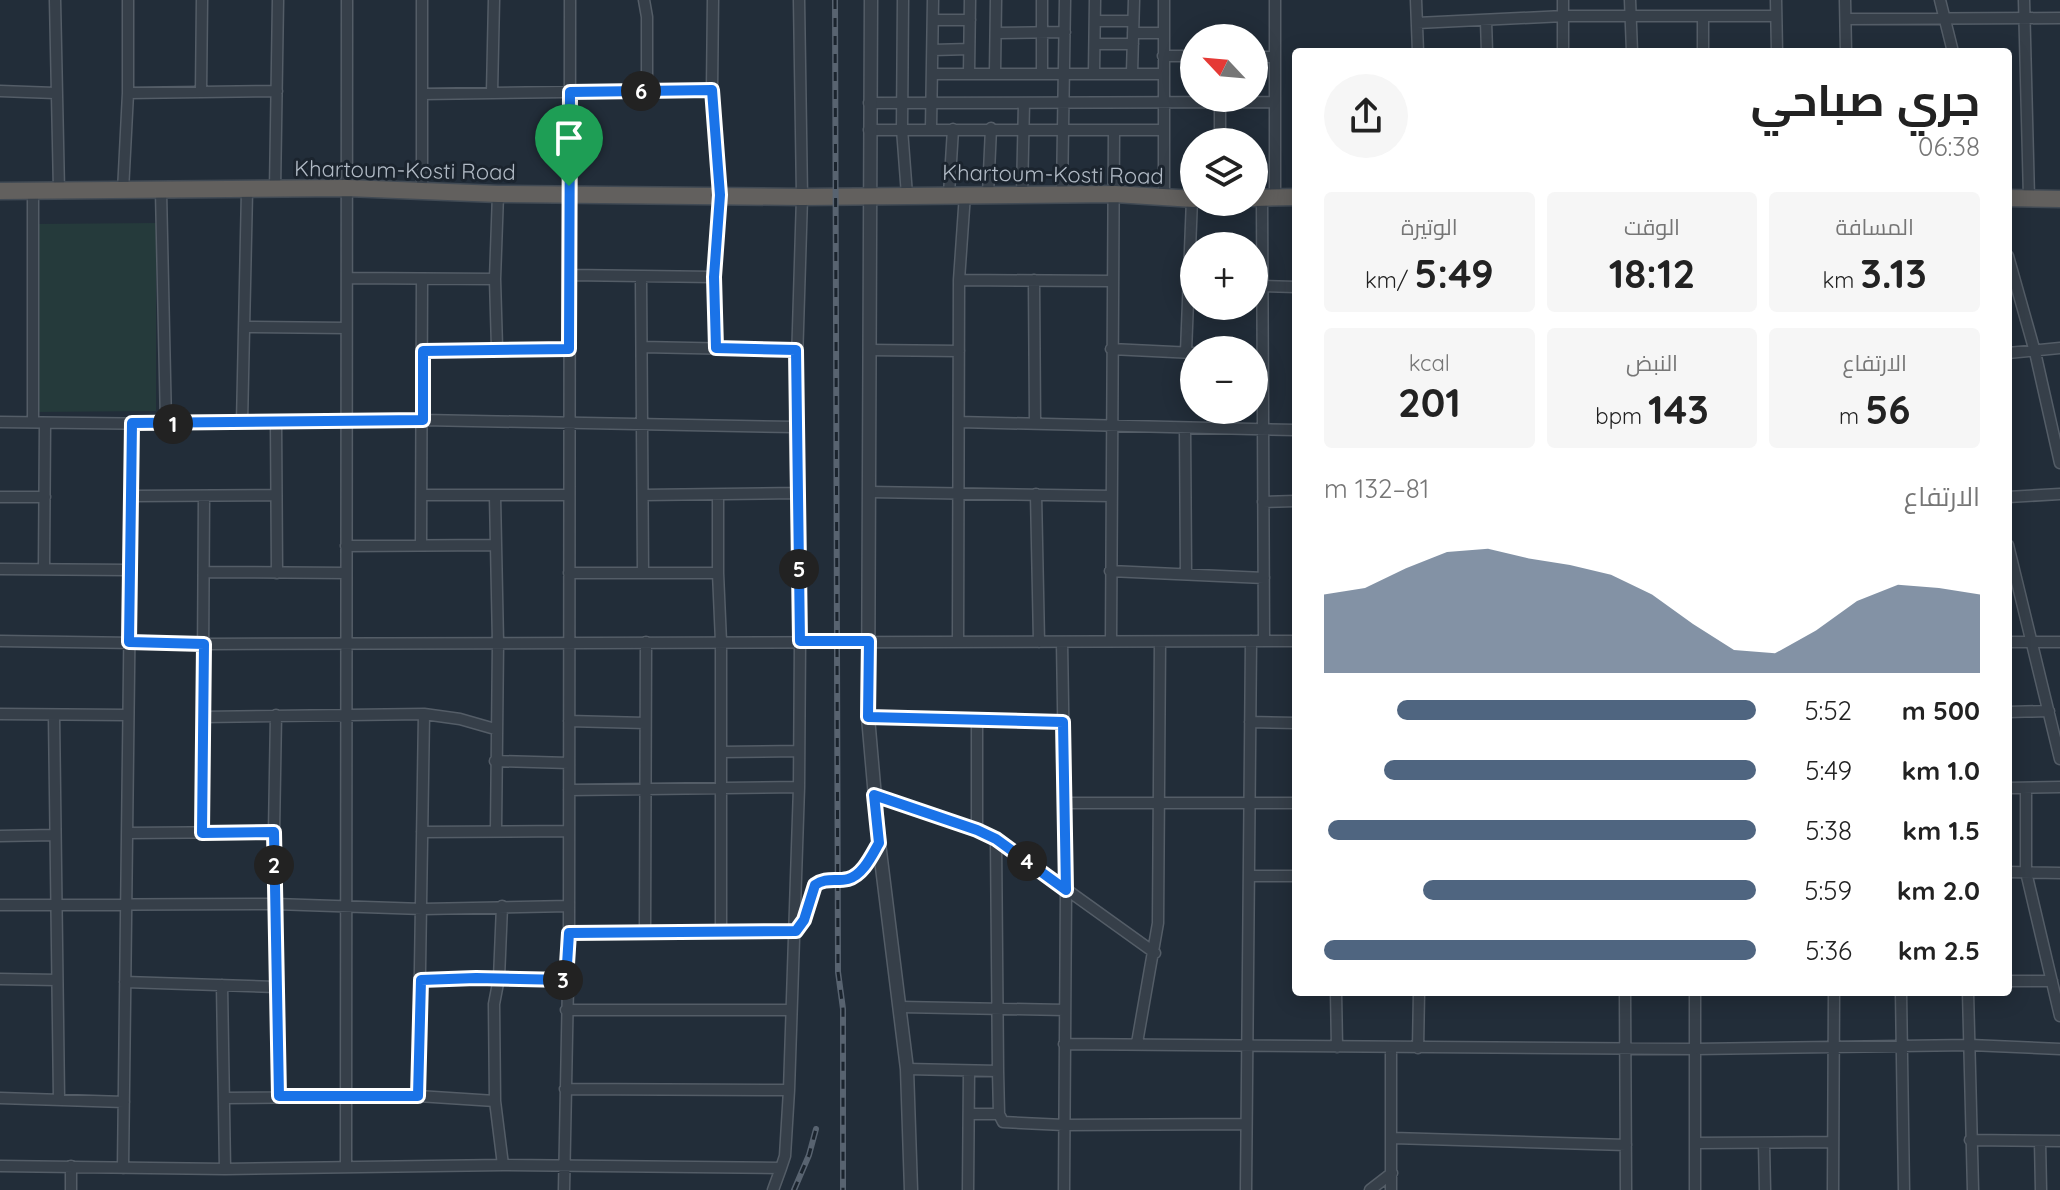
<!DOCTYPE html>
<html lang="ar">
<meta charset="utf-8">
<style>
body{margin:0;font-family:Quicksand,Cairo,sans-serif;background:#f6f6f6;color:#222;direction:rtl;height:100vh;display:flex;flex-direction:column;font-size:30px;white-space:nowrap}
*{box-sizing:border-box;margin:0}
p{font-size:26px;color:#767676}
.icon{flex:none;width:44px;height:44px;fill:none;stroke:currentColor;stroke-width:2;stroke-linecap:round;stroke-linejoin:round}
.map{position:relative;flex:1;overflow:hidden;direction:ltr}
.drawer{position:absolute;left:1292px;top:48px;width:720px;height:948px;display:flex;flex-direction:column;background:#fff;border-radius:8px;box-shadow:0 4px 20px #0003;direction:rtl}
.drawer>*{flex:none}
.needle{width:52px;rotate:296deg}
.fabs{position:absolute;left:1180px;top:24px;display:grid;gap:16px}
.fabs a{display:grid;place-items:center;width:88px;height:88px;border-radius:50%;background:#fff;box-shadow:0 4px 20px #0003;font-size:40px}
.pin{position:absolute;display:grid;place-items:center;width:68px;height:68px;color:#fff;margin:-82px -34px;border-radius:50% 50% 50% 0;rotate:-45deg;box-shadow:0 0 8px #0007}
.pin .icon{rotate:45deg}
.km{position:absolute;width:40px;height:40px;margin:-20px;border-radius:50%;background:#222;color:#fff;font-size:22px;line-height:40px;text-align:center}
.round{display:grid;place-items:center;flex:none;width:84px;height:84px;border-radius:42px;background:#f6f6f6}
.headline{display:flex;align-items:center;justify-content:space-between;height:136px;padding:0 32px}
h1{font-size:44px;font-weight:700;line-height:60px}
.stats{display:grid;grid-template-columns:repeat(3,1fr);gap:12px;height:136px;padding:8px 32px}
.stats div{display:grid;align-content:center;border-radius:8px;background:#f6f6f6;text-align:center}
.stats b{font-size:40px;font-weight:700}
.stats small{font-size:22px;font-weight:400}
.stats p{font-size:22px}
.chart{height:224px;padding:16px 32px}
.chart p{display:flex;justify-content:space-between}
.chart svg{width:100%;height:144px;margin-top:8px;fill:#4f6580;opacity:.7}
ul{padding:0 32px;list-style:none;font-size:26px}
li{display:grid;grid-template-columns:128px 96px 1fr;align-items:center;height:60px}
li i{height:20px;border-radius:10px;background:#4f6580}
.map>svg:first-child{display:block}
.green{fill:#253a3b}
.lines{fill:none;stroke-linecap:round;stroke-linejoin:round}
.minor-casing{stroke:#545d67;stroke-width:13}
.tertiary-casing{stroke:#545d67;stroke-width:15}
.trunk-casing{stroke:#414a54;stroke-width:19}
.minor{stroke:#363f49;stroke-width:10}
.tertiary{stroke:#363f49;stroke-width:12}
.trunk{stroke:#62605e;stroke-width:16}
.rail-casing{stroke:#586370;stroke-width:6}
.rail{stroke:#1b242e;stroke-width:3;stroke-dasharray:9;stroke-linecap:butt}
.route-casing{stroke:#fff;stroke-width:16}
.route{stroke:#1a73e8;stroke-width:10}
.labels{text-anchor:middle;stroke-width:6;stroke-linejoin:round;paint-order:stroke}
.street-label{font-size:22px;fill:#b1bac5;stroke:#1b242e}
</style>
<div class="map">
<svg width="2060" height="1190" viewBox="0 0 2060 1190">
<rect width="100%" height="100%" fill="#222d39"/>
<path class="green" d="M156 223V411L34 412V224Z"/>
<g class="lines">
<g class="minor-casing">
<path id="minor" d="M55 0 59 191
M422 0V191
M644 0 647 17V91
M713 0 712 90 720 195 714 277 716 348
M903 0 902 129 907 195
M1042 0V73
M1164 0V197
M1275 0V196
M1416 0 1418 52
M1630 0 1632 52
M1776 0 1777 52
M1845 0 1846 52
M1940 0 1953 52
M2024 0 2029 198
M1846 19 2060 18
M933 20H970
M1096 21H1133
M1486 21 1487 52
M1417 23 1564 16H1776
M996 33 1065 32
M1133 33H1163
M1095 44H1133
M933 50 969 49
M1563 52V0
M1703 52V17
M1163 56H1194
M1254 57H1275
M995 72 996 0
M969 73 970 0
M1094 73 1095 0
M1132 73 1134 0
M932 74H1163
M0 91 55 93
M201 92 202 0
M128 93 277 91
M492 93 494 0
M422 94 712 90
M1220 98V142
M869 103 1275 102
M931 128 933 0
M869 130H1162
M275 190 278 0
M123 191 128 93V0
M161 191 166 424
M949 194 953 129
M988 194 991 128
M1022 194 1024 103
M1062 194 1065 0
M1262 198 1264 641
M2008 256 2035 352 2060 463
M570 275 714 277
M347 278 495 279
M641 278 643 572
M959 280 1111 281
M1034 280 1035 423
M1262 286 1296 287
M244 327 346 328
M642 347 796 350
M497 348 495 279 498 194
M1111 349 1194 353
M870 350 959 351
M423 351 569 349
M1186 352 1192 199
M2008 353 2060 348
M0 422 166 424 423 420 795 427
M33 422V191
M276 422 277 573
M959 422 1296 430
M242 423 247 191
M1185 428 1186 573
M870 492 1111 496
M1036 494 1039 642
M422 495H569
M643 495 797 493
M718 495V573L721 642V932
M131 496 275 495
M495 496 498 643 496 830
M0 497H45
M2008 497 2060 494
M1263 502 1296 501
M421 545 422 280
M2008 545 2060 759
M346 546 496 545
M0 569 130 570
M44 569 45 423
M1110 571 1264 578
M205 572 346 573
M569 573H718
M0 641 204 644 1296 641
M1111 641 1114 130
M958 642 959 280 965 194
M1062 642 1066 890 1064 1190
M2008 642H2060
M2008 712 2049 711
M0 714 128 715
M54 715 59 1099
M276 715 274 832 279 1096
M203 717 424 714 460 719 495 729
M868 717 1063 722
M977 720V830
M569 721 645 723
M1250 722 1296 723
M721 752 799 751
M495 761 569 763
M2008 788 2060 787
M2026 788V872L2060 1016
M569 790 799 787
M874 795 977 830 996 839 1155 953
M1064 803H1296
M422 832 569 831
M127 833 274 832
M202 833 204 496
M0 836 55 835
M996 839 998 1071 999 1114 1003 1122 1064 1125 1246 1124
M2008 872 2060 873
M1250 876H1296
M0 905 275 904 423 909 569 906
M502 906 499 978 494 1004 495 1101 503 1165
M645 931 646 642
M569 933 796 931 804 920 815 885C826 877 836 882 848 879 863 875 872 855 879 843
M0 979 57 980
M421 980 476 978 566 980
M2008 981H2052
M125 982 276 987
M222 985 225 1169
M1336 992 1337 1047
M1625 992 1626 1190
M1695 992V1190
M1901 992 1904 1190
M1968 992 1973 1190
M901 1007 1065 1010
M566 1010H791
M1137 1043 1158 923 1160 642
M1064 1044 1696 1049 1970 1045 2060 1049
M1391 1048V1190
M1418 1048 1419 992
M907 1069 998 1071
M565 1089 789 1090
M418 1096 424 714
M0 1098 124 1102
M225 1098 418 1096 495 1101
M969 1114H999
M1393 1138 1626 1145
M1970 1140 2060 1141
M2040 1141 2041 1190
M1695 1143 1833 1142
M1764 1144 1765 1190
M0 1166 225 1169 503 1165 781 1168 785 1156 789 1090 799 787 800 641 795 427 802 197 799 0
M346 1166 347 0
M123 1168 132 423
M71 1190V1166
M564 1190 569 933 570 0
M773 1190 781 1168
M968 1190 969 1071
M1246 1190 1251 641
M1370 1190 1392 1173
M1833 1190 1834 992"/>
</g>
<g class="tertiary-casing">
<path id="tertiary" d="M871 0 868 717 879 843 907 1069 911 1190"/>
</g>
<g class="trunk-casing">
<path id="trunk" d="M0 191 347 188 498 194 802 197 1115 194 1194 199
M1254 198 1296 197
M2008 198 2060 199"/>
</g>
<use href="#minor" class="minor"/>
<use href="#tertiary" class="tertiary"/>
<use href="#trunk" class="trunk"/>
<g class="rail-casing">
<path id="rail" d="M835 0 838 972 843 1009V1190
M794 1190 809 1155 816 1129"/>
</g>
<use href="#rail" class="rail"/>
</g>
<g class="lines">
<g class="route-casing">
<path id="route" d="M712 90 720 195 714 277 716 348 796 350 800 641H869L868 717 1063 722 1066 890 996 839 977 830 874 795 879 843C872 855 863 875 848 879 836 882 826 877 815 885L804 920 796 931 569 933 566 980 476 978 421 980 418 1096H279L274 832 202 833 204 644 129 642 132 423 423 420V351L569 349 570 92Z"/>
</g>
<use href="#route" class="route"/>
</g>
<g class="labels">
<g class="street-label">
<text transform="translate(405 170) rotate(1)" y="8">Khartoum-Kosti Road</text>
<text transform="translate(1053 174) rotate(1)" y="8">Khartoum-Kosti Road</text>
</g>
</g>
</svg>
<div class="fabs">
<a><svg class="needle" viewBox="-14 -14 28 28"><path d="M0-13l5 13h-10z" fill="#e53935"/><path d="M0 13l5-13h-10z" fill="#767676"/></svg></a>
<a><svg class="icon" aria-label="layers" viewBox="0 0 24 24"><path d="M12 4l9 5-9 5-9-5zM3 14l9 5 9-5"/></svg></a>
<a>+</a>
<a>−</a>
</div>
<div class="pin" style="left:569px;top:186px;background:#1e9e55"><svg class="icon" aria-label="arrive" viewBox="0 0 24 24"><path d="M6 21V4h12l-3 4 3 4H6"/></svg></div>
<b class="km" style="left:173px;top:424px">1</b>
<b class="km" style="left:274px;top:865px">2</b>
<b class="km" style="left:563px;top:980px">3</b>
<b class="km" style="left:1027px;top:861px">4</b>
<b class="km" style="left:799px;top:569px">5</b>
<b class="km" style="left:641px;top:91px">6</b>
<section class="drawer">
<div class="headline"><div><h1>جري صباحي</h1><p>06:38</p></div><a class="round"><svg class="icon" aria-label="share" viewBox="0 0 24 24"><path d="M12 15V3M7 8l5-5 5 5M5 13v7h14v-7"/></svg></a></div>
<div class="stats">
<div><p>المسافة</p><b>3.13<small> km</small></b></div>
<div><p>الوقت</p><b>18:12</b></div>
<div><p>الوتيرة</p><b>5:49<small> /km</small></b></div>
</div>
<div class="stats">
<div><p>الارتفاع</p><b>56<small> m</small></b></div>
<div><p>النبض</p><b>143<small> bpm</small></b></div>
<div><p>kcal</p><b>201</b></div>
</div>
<div class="chart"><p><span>الارتفاع</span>81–132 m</p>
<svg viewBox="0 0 160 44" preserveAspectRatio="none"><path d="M0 44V20L10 18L20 12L30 7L40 6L50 9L60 11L70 14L80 20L90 29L100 37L110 38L120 31L130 22L140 17L150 18L160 20V44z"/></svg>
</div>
<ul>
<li><b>500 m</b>5:52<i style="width:83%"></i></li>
<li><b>1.0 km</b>5:49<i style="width:86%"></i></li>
<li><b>1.5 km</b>5:38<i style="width:99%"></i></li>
<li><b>2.0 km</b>5:59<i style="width:77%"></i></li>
<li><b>2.5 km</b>5:36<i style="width:100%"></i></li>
</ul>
</section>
</div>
